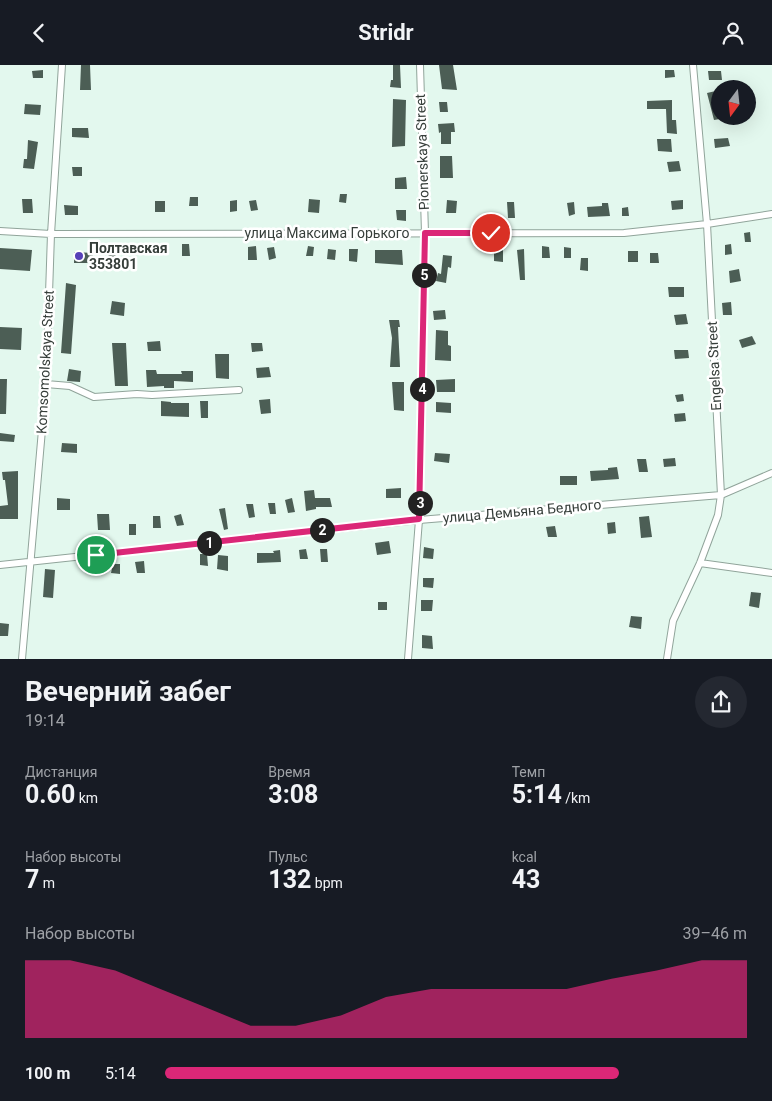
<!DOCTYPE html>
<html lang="ru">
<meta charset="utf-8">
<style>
body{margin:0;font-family:Roboto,sans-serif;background:#242831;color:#f1f3f6;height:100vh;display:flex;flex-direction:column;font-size:19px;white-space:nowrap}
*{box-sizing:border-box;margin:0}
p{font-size:16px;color:#9ea1a6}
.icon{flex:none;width:28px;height:28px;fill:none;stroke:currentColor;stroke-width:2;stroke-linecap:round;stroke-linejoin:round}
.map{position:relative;height:594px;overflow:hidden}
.side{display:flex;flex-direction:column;background:#171b24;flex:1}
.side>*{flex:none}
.needle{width:32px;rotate:195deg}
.fabs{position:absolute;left:711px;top:15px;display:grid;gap:10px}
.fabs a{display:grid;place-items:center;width:45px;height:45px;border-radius:50%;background:#171b24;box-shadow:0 5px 20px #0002;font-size:25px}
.pin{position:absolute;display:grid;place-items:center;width:42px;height:42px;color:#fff;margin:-21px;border:2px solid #fff;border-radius:50%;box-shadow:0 1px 5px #0007}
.km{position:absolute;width:25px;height:25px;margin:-12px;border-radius:50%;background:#222;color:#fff;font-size:14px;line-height:25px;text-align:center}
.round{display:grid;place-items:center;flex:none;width:52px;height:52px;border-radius:26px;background:#242831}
.summary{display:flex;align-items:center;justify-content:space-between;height:85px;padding:0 25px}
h1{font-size:28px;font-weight:700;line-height:38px}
.stats{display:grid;grid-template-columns:repeat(3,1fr);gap:8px;height:85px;padding:5px 25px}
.stats div{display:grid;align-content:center}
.stats b{font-size:25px;font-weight:700}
.stats small{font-size:14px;font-weight:400}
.stats p{font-size:14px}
.chart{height:140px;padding:10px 25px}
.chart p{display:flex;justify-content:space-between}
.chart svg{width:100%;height:90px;margin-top:5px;fill:#db2777;opacity:.7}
ul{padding:0 25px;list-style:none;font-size:16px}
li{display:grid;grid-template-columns:80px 60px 1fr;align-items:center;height:38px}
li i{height:12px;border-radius:6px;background:#db2777}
header{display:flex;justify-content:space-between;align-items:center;height:65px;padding:0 25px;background:#171b24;font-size:22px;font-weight:700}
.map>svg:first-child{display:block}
.building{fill:#4c5e55}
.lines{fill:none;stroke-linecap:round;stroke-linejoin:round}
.street-casing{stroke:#90a49a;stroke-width:8}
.street{stroke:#fff;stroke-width:6}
.route-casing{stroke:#fff;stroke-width:10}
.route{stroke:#db2777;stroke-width:6}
.poi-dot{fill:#5740b8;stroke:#fff;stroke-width:2}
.labels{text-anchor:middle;stroke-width:5;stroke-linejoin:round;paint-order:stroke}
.street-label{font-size:14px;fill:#363e3a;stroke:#fff}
.poi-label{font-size:14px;font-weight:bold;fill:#363e3a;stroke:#fff;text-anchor:start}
</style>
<header><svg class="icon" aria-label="back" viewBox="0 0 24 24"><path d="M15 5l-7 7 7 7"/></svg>Stridr<svg class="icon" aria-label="person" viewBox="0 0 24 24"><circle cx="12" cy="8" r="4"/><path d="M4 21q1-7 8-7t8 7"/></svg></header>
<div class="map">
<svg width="772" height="594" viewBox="0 0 772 594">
<rect width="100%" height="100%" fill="#e3f8ee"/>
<path class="building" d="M81 0H90L91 25H80Z
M393 0H400L401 23 390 22 391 15H393Z
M439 0H453L457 25 442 24Z
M43 5V13H33L32 6Z
M665 5H674L675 12 665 13Z
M708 6H721L722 15H709Z
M720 25V54L714 55 707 28Z
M393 34 406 35 405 81 392 82Z
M672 35V55H676L677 69 667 68 666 44H647V36Z
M439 37H447L448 47H440Z
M25 39 41 40 40 50 24 49Z
M454 58 455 67H451V79H441V67L439 68 438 59Z
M72 63H88L89 73 72 72Z
M728 73 730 81 715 83 714 74Z
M657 74H671L672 87 658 86Z
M28 75 38 77 34 104 23 103 24 94H27Z
M440 91H452L453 113H440Z
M679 96 681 106 669 107 667 97Z
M72 102H82V111H73Z
M406 112 407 124H395V113Z
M340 129H347L346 138 339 137Z
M190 132H198V141H189Z
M22 134H32L33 148H23Z
M309 134 320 135 319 148 308 147Z
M237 135V146L230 147V136Z
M256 135 258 145 251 146 249 136Z
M447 135 457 136 456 148H446Z
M683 135V144L672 145 671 136Z
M155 136H165V147H155Z
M507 137H514L515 153H508Z
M574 137 575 149 569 151 567 138Z
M602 138H608L610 151 588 152 587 142 602 141Z
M64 140 78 141V150H65Z
M628 142 629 151H622V143Z
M396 145H406V156L397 155Z
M750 167 751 177H745L744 168Z
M182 179H189L190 191H182Z
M731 179 732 189 725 190V180Z
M256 181 257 195H248V182Z
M308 181 314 182 313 191H306Z
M542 181 549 182 550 193H542Z
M109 182H116L115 195 108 194Z
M274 182 276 193 269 195 267 183Z
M564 182 571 183V193H564Z
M0 183 32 185 30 206 0 204Z
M328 184 336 185 335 195 327 194Z
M349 184H358L357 197 349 196Z
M494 184 503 185V197L494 196Z
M524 184 525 215H520L517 185Z
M375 185H402L403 200 375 198Z
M628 186H638V197H628Z
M74 187 93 188 92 198H74Z
M650 188H658L659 198H650Z
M443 190 452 191 451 203 448 202 446 218 436 216 438 208 441 209Z
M581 193H588V206L580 205Z
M739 204 741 216 730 218 729 206Z
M66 218 76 220 71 289 61 288Z
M668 222H684V232H669Z
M112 236 125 238 124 251 110 249Z
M731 237 732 250H723L722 238Z
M445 245 446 254 434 255 433 246Z
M686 249 688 259 676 260 674 250Z
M389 255H399L400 262H398L400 302H390L392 273Z
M0 262 22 263 21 285 0 284Z
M436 265 448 266V280L451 281V296L435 295Z
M752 271 756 279 742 283 739 275Z
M160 276 161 286H148L147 277Z
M112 278H126L128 321H115Z
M251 278H262L263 286 252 287Z
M674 285H688L689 293 675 294Z
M215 289H229V314L216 313Z
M269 302 271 312 257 313 256 303Z
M69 304 81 306 80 317 67 316Z
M146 305H156L157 309H182L181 306H193V317L174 316V323H164V321L147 322Z
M0 314H7L6 349H0Z
M455 314V327H437L436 315Z
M392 317H404V346L394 345Z
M683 329 684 336 677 337 675 330Z
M270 334 271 348 261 349 259 335Z
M161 336 171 337V338H189V352L161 351Z
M200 336H208V353H201Z
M436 337 451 338V348L436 347Z
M685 348 686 356 675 357 674 349Z
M0 368 15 370 14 377 0 376Z
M62 378 77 379V388L61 387Z
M435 388 450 389 449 398 434 396Z
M675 393 676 401 664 402 663 394Z
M637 394H646L648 407H639Z
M617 402 619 414 591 416 590 406 608 405V403Z
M18 406V454H0V441L8 440 5 415H3L2 407Z
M560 411H577V420H560Z
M401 423V433H386V424Z
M314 425 315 433H330L332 442H316V444L306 446 304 426Z
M57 433 70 434V445H57Z
M292 433 295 447 288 448 285 435Z
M268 438H275L276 449H270Z
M246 439H253L255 452 249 453Z
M225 443 228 464 224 465 219 444Z
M97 449H109L110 465H98Z
M181 449 184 460 177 461 174 451Z
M153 451H160L161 463H153Z
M649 451 652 472 641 473 639 452Z
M615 457 616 468 608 469 607 458Z
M129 459H136V470H129Z
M555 461 557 472H548L546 462Z
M389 476 391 488 377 490 375 478Z
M424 482 434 484 433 494 423 493Z
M306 484 308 494H300L299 485Z
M320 484H327L328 497H321Z
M280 485 281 497 257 498V488H274L273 486Z
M200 489H207L208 501 200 500Z
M218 490 228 491V506L217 504Z
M144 496 145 508H137L135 497Z
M113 499H120V509L111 508Z
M45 504 55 505 53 533 43 532Z
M423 513H434L433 523 423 522Z
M751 527 761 528 759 543 749 541Z
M421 535H433L432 546H421Z
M378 537H387V545H378Z
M631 551 642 552 641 564 629 562Z
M0 558 9 559 8 571H0Z
M422 570 432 571 433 584 422 583Z"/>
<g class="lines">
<g class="street-casing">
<path id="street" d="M0 166 51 169 624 168 707 159 772 149
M46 319 70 321 94 332 137 329 152 330 239 325
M700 498 772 508
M0 500 419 455 721 430 772 408
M22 594 46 319 51 169 62 0
M408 594 419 455 425 168 420 0
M667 594 673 556 700 498 718 450 721 430 707 159 693 0"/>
</g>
<use href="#street" class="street"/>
</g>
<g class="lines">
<g class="route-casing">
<path id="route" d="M96 490 419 454 425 168H491"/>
</g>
<use href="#route" class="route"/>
</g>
<circle class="poi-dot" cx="79" cy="191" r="5"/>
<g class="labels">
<g class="street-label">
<text transform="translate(422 87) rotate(-92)" y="5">Pionerskaya Street</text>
<text x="327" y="173">улица Максима Горького</text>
<text transform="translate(45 297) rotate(-87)" y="5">Komsomolskaya Street</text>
<text transform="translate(714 301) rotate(-93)" y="5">Engelsa Street</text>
<text transform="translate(522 446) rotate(-5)" y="5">улица Демьяна Бедного</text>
</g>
<g class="poi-label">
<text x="89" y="188">Полтавская<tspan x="89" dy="16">353801</tspan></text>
</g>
</g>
</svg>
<div class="fabs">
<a><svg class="needle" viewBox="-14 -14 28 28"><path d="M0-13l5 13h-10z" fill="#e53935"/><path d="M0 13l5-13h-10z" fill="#9ea1a6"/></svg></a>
</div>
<div class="pin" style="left:96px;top:490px;background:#1e9e55"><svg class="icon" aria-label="arrive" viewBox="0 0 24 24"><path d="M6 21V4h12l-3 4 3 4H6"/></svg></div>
<div class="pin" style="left:491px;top:168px;background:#d93025"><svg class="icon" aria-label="check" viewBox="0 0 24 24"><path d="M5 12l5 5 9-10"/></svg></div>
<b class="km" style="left:209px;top:478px">1</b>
<b class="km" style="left:322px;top:465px">2</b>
<b class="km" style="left:420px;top:438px">3</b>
<b class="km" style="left:422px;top:324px">4</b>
<b class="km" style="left:424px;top:210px">5</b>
</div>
<section class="side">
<div class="summary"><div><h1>Вечерний забег</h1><p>19:14</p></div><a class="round"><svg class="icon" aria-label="share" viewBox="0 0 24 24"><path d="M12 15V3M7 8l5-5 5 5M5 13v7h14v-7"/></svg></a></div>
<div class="stats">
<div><p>Дистанция</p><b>0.60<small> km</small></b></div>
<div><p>Время</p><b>3:08</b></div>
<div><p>Темп</p><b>5:14<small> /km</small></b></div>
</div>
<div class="stats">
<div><p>Набор высоты</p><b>7<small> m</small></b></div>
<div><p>Пульс</p><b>132<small> bpm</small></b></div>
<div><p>kcal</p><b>43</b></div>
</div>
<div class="chart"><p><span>Набор высоты</span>39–46 m</p>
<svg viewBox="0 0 160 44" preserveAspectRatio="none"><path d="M0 44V6L10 6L20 11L30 20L40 29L50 38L60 38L70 33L80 24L90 20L100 20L110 20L120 20L130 15L140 11L150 6L160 6V44z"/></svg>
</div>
<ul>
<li><b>100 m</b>5:14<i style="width:78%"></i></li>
</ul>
</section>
